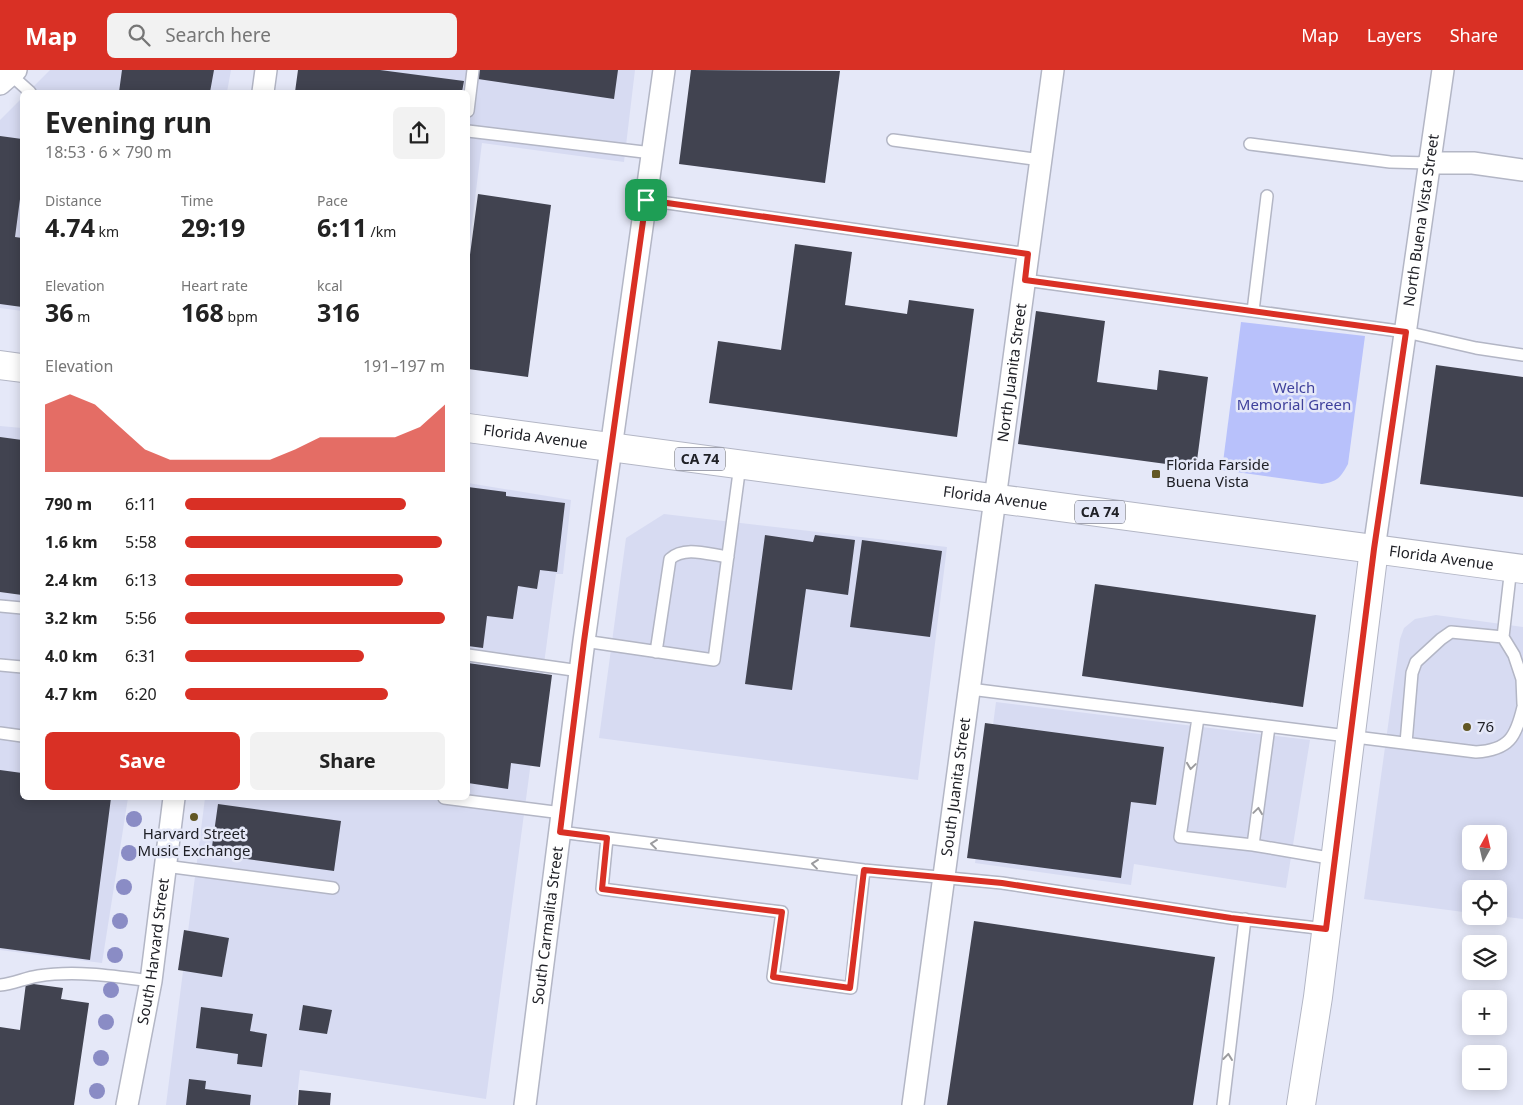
<!DOCTYPE html>
<meta charset="utf-8">
<style>
body{margin:0;font-family:"Noto Sans",sans-serif;background:#f2f2f2;color:#222;height:100vh;display:flex;flex-direction:column;font-size:19px;white-space:nowrap}
*{box-sizing:border-box;margin:0}
p{font-size:16px;color:#767676}
.icon{flex:none;width:28px;height:28px;fill:none;stroke:currentColor;stroke-width:2;stroke-linecap:round;stroke-linejoin:round}
.map{position:relative;flex:1;overflow:hidden}
.panel{position:absolute;left:20px;top:20px;width:450px;height:710px;display:flex;flex-direction:column;background:#fff;border-radius:8px;box-shadow:0 2px 12px #0003}
.panel>*{flex:none}
.needle{width:32px;rotate:8deg}
.controls{position:absolute;left:1462px;top:755px;display:grid;gap:10px}
.controls a{display:grid;place-items:center;width:45px;height:45px;border-radius:8px;background:#fff;box-shadow:0 2px 12px #0003;font-size:25px}
.pin{position:absolute;display:grid;place-items:center;width:42px;height:42px;color:#fff;margin:-21px;border-radius:10px;box-shadow:0 2px 8px #0006}
.round{display:grid;place-items:center;flex:none;width:52px;height:52px;border-radius:8px;background:#f2f2f2}
.headline{display:flex;align-items:center;justify-content:space-between;height:85px;padding:0 25px}
h1{font-size:28px;font-weight:700;line-height:38px}
.stats{display:grid;grid-template-columns:repeat(3,1fr);gap:8px;height:85px;padding:5px 25px}
.stats div{display:grid;align-content:center}
.stats b{font-size:25px;font-weight:700}
.stats small{font-size:14px;font-weight:400}
.stats p{font-size:14px}
.chart{height:140px;padding:10px 25px}
.chart p{display:flex;justify-content:space-between}
.chart svg{width:100%;height:90px;margin-top:5px;fill:#d93025;opacity:.7}
.action{display:flex;gap:10px;margin-top:auto;padding:10px 25px}
.action a{flex:1;height:58px;border-radius:8px;background:#d93025;color:#fff;font-size:20px;font-weight:700;line-height:58px;text-align:center}
.action a+a{background:#f2f2f2;color:#222}
ul{padding:0 25px;list-style:none;font-size:16px}
li{display:grid;grid-template-columns:80px 60px 1fr;align-items:center;height:38px}
li i{height:12px;border-radius:6px;background:#d93025}
header{display:flex;align-items:center;gap:30px;box-sizing:border-box;height:70px;padding:0 25px;background:#d93025;color:#fff}
header strong{font-size:24px}
nav{display:flex;gap:28px;margin-inline-start:auto;font-size:18px}
.search{width:350px;height:45px;background:#f2f2f2;display:flex;align-items:center;gap:12px;box-sizing:border-box;padding:0 18px;border-radius:8px;color:#767676;font-size:19px}
.map>svg:first-child{display:block}
.built{fill:#d7dbf2;fill-rule:evenodd}
.green{fill:#b8c1fb}
.building{fill:#414350}
.lines{fill:none;stroke-linecap:round;stroke-linejoin:round}
.lane-casing{stroke:#b3b6c5;stroke-width:14}
.street-casing{stroke:#b3b6c5;stroke-width:24}
.secondary-casing{stroke:#b3b6c5;stroke-width:30}
.primary-casing{stroke:#b3b6c5;stroke-width:30}
.lane{stroke:#fff;stroke-width:11}
.street{stroke:#fff;stroke-width:21}
.secondary{stroke:#fff;stroke-width:28}
.primary{stroke:#fff;stroke-width:28}
.tree{fill:#8a8cc5}
.oneway{stroke:#9b9b9e}
.route-casing{stroke:#fff;stroke-width:10}
.route{stroke:#d93025;stroke-width:6}
.poi-dot{fill:#625724;stroke:#e5e8f8;stroke-width:2}
.labels{text-anchor:middle;stroke-width:5;stroke-linejoin:round;paint-order:stroke}
.shield{fill:#e5e8f8;stroke:#5b5d66;stroke-width:1}
.shield-label{font-size:14px;font-weight:bold;fill:#202127}
.street-label{font-size:15px;fill:#202127;stroke:#e5e8f8}
.park-label{font-size:15px;fill:#3f419c;stroke:#e5e8f8}
.poi-label{font-size:15px;fill:#202127;stroke:#e5e8f8;text-anchor:start}
</style>
<header>
<strong>Map</strong>
<div class="search"><svg class="icon" aria-label="search" viewBox="0 0 24 24"><circle cx="10" cy="10" r="6"/><path d="M15 15l6 6"/></svg>Search here</div>
<nav><a>Map</a><a>Layers</a><a>Share</a></nav>
</header>
<div class="map">
<svg width="1523" height="1035" viewBox="0 0 1523 1035">
<rect width="100%" height="100%" fill="#e5e8f8"/>
<path class="built" d="M50 0H231L227 22H28Z
M300 0H635L624 92 482 73 468 184V22H297Z
M22 28V241L0 238V50Z
M0 356 22 358V728H128L102 893 0 880Z
M468 413 571 430 563 504H556L486 1029 300 1000 296 1035H166L205 728H468Z
M664 444 947 477 918 710 599 668 626 468Z
M1436 545 1523 557V849L1499 846V819H1471V843L1364 829 1400 569 1404 558 1415 549ZM1471 764H1499V791H1471Z
M996 632 1310 670 1286 818 1134 794 1131 815 975 793Z"/>
<path class="green" d="M1241 252 1365 266 1348 394C1341 407 1337 412 1322 414L1222 400Z"/>
<path class="building" d="M122 0H214L210 22H119Z
M298 0H380L464 11 462 22H295Z
M479 0H618L614 29 478 9Z
M691 0 840 1 825 113 679 94Z
M0 66 22 69V114L15 167 22 168V237L0 234Z
M478 124 551 135 528 307 468 299V200Z
M795 174 852 182 845 235 907 244 909 230 974 239 957 367 709 333 718 271 781 280Z
M1036 241 1105 251 1097 312 1157 320 1159 300 1208 307 1196 398 1018 374Z
M1436 295 1523 307V427L1420 414Z
M0 367 22 370V525L0 522Z
M468 417 506 422V426L565 433 557 502 540 500 537 519 518 516 513 549 487 546 483 578 468 576Z
M765 465 813 472 815 465 855 470 848 525 806 519 792 620 745 614Z
M862 470 942 481 930 567 850 557Z
M1095 514 1316 545 1303 637 1082 606Z
M468 593 552 605 540 697 511 693 508 719 468 713Z
M985 653 1164 677 1156 735 1131 732 1121 808 967 788Z
M0 700 22 703V728H111L90 890 0 878Z
M218 734 341 751 334 801 211 784Z
M974 851 1215 887 1193 1035H947Z
M184 860 229 868 222 907 178 900Z
M26 913 63 918 61 929 89 933 74 1035H0V957L20 960Z
M303 935 332 940 327 964 299 960Z
M201 937 253 944 250 961 267 964 262 997 237 994 238 984 196 978Z
M189 1009 206 1011 205 1019 251 1025 250 1035H186Z
M299 1020 331 1023 330 1035H298Z"/>
<g class="lines">
<g class="lane-casing">
<path id="lane" d="M11 5 30 22
M468 41 473 0
M468 61 652 83
M893 70 1041 90
M1250 74 1390 92 1428 93
M646 130 1029 184
M1025 210 1406 262 1476 278 1523 285
M1253 241 1267 126
M1511 497 1503 567 1514 585 1522 609 1523 634
M0 536 22 538
M584 571 714 590 740 395
M656 582 670 489C685 475 710 485 728 487
M468 585 580 601
M0 595 22 597
M970 619 1476 682C1509 680 1516 667 1523 637
M1198 648 1180 767 1253 775 1269 657
M0 663 22 666
M1406 673 1412 603 1416 592 1441 569 1451 562 1503 567
M444 728 562 743
M560 762 864 800 1002 813 1231 848 1326 859
M607 768 602 819 782 842 773 907 851 918 864 800
M1253 775 1335 789
M165 796 333 818
M0 915C13 914 25 908 38 906 75 900 114 906 151 911
M1223 1035 1245 849"/>
</g>
<g class="street-casing">
<g id="street">
<path d="M0 14 16 0"/>
<path d="M263 22 266 0"/>
<path d="M1428 93H1473L1523 100"/>
<path id="s1" d="M1374 479 1443 0"/>
<path id="s2" d="M127 1035 151 911 174 728"/>
<path id="s3" d="M525 1035 584 571 664 0"/>
<path id="s4" d="M913 1035 1053 0"/>
</g>
</g>
<g class="secondary-casing">
<path id="secondary" d="M1301 1035 1318 927 1374 479"/>
</g>
<g class="primary-casing">
<g id="primary">
<path d="M0 295 22 298"/>
<path id="s5" d="M468 358 1523 499"/>
</g>
</g>
<use href="#lane" class="lane"/>
<use href="#street" class="street"/>
<use href="#secondary" class="secondary"/>
<use href="#primary" class="primary"/>
</g>
<g class="tree">
<circle cx="134" cy="749" r="8"/>
<circle cx="129" cy="783" r="8"/>
<circle cx="124" cy="817" r="8"/>
<circle cx="120" cy="851" r="8"/>
<circle cx="115" cy="885" r="8"/>
<circle cx="111" cy="920" r="8"/>
<circle cx="106" cy="952" r="8"/>
<circle cx="101" cy="988" r="8"/>
<circle cx="97" cy="1021" r="8"/>
</g>
<defs><path id="oneway-chevron" d="M-2-3.5L2.5 0L-2 3.5" fill="none" stroke-width="1.6" stroke-linecap="round" stroke-linejoin="round" transform="scale(1.25)"/></defs>
<g class="oneway">
<use href="#oneway-chevron" transform="translate(1191 696) rotate(98)"/>
<use href="#oneway-chevron" transform="translate(1258 741) rotate(-82)"/>
<use href="#oneway-chevron" transform="translate(654 774) rotate(-173)"/>
<use href="#oneway-chevron" transform="translate(815 794) rotate(-173)"/>
<use href="#oneway-chevron" transform="translate(1228 987) rotate(-83)"/>
</g>
<g class="lines">
<g class="route-casing">
<path id="route" d="M646 130 1028 184 1025 210 1406 262 1374 479 1326 859 1231 848 1002 813 864 800 850 918 773 907 782 842 602 819 607 768 560 762 584 571Z"/>
</g>
<use href="#route" class="route"/>
</g>
<g class="poi-dot">
<rect x="1151" y="399" width="10" height="10" rx="2.5"/>
<circle cx="1467" cy="657" r="5"/>
<circle cx="194" cy="747" r="5"/>
</g>
<g class="labels">
<g class="shield">
<rect x="675" y="377.5" width="50" height="23" rx="4"/>
<rect x="1075" y="430.5" width="50" height="23" rx="4"/>
</g>
<g class="shield-label">
<text x="700" y="394">CA 74</text>
<text x="1100" y="447">CA 74</text>
</g>
<g class="street-label">
<text dy="5" stroke="none"><textPath href="#s1" startOffset="332">North Buena Vista Street</textPath></text>
<text dy="5" stroke="none"><textPath href="#s4" startOffset="739">North Juanita Street</textPath></text>
<text dy="5" stroke="none"><textPath href="#s5" startOffset="68">Florida Avenue</textPath></text>
<text dy="5" stroke="none"><textPath href="#s5" startOffset="532">Florida Avenue</textPath></text>
<text dy="5" stroke="none"><textPath href="#s5" startOffset="982">Florida Avenue</textPath></text>
<text dy="5" stroke="none"><textPath href="#s4" startOffset="321">South Juanita Street</textPath></text>
<text dy="5" stroke="none"><textPath href="#s3" startOffset="181">South Carmalita Street</textPath></text>
<text dy="5" stroke="none"><textPath href="#s2" startOffset="156">South Harvard Street</textPath></text>
</g>
<g class="park-label">
<text x="1294" y="323">Welch<tspan x="1294" dy="17">Memorial Green</tspan></text>
</g>
<g class="poi-label">
<text x="1166" y="400">Florida Farside<tspan x="1166" dy="17">Buena Vista</tspan></text>
<text x="1477" y="662">76</text>
<text x="194" y="769" text-anchor="middle">Harvard Street<tspan x="194" dy="17">Music Exchange</tspan></text>
</g>
</g>
</svg>
<div class="controls">
<a><svg class="needle" viewBox="-14 -14 28 28"><path d="M0-13l5 13h-10z" fill="#e53935"/><path d="M0 13l5-13h-10z" fill="#767676"/></svg></a>
<a><svg class="icon" aria-label="locate" viewBox="0 0 24 24"><circle cx="12" cy="12" r="6"/><path d="M12 2v4M12 18v4M2 12h4M18 12h4"/></svg></a>
<a><svg class="icon" aria-label="layers" viewBox="0 0 24 24"><path d="M12 4l9 5-9 5-9-5zM3 14l9 5 9-5"/></svg></a>
<a>+</a>
<a>−</a>
</div>
<div class="pin" style="left:646px;top:130px;background:#1e9e55"><svg class="icon" aria-label="arrive" viewBox="0 0 24 24"><path d="M6 21V4h12l-3 4 3 4H6"/></svg></div>
<section class="panel">
<div class="headline"><div><h1>Evening run</h1><p>18:53 · 6 × 790 m</p></div><a class="round"><svg class="icon" aria-label="share" viewBox="0 0 24 24"><path d="M12 15V3M7 8l5-5 5 5M5 13v7h14v-7"/></svg></a></div>
<div class="stats">
<div><p>Distance</p><b>4.74<small> km</small></b></div>
<div><p>Time</p><b>29:19</b></div>
<div><p>Pace</p><b>6:11<small> /km</small></b></div>
</div>
<div class="stats">
<div><p>Elevation</p><b>36<small> m</small></b></div>
<div><p>Heart rate</p><b>168<small> bpm</small></b></div>
<div><p>kcal</p><b>316</b></div>
</div>
<div class="chart"><p><span>Elevation</span>191–197 m</p>
<svg viewBox="0 0 160 44" preserveAspectRatio="none"><path d="M0 44V11L10 6L20 11L30 22L40 33L50 38L60 38L70 38L80 38L90 38L100 33L110 27L120 27L130 27L140 27L150 22L160 11V44z"/></svg>
</div>
<ul>
<li><b>790 m</b>6:11<i style="width:85%"></i></li>
<li><b>1.6 km</b>5:58<i style="width:99%"></i></li>
<li><b>2.4 km</b>6:13<i style="width:84%"></i></li>
<li><b>3.2 km</b>5:56<i style="width:100%"></i></li>
<li><b>4.0 km</b>6:31<i style="width:69%"></i></li>
<li><b>4.7 km</b>6:20<i style="width:78%"></i></li>
</ul>
<div class="action"><a>Save</a><a>Share</a></div>
</section>
</div>
